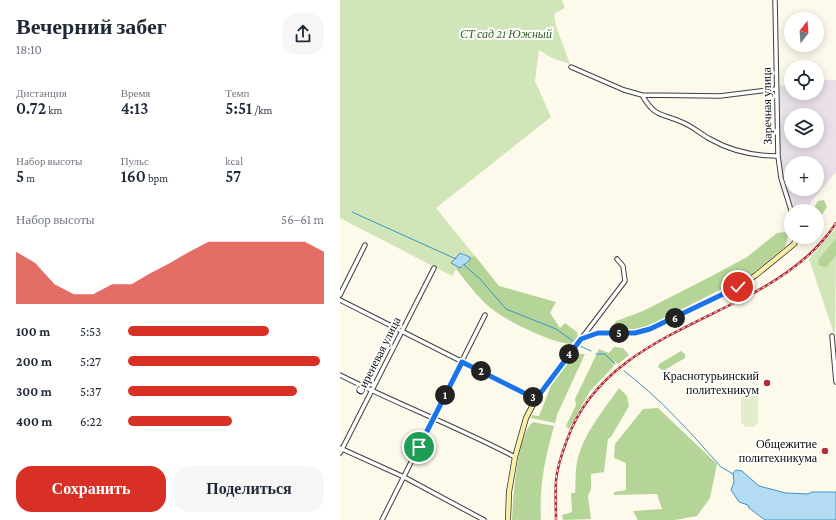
<!DOCTYPE html>
<html lang="ru">
<meta charset="utf-8">
<style>
body{margin:0;font-family:"Crimson Pro",serif;background:#f6f6f7;color:#1f2937;height:100vh;display:flex;flex-direction:column;font-size:15px;white-space:nowrap}
*{box-sizing:border-box;margin:0}
p{font-size:13px;color:#747a83}
.icon{flex:none;width:22px;height:22px;fill:none;stroke:currentColor;stroke-width:2;stroke-linecap:round;stroke-linejoin:round}
.map{position:relative;flex:1;overflow:hidden}
.panel{display:flex;flex-direction:column;background:#fff;width:340px}
.panel>*{flex:none}
.needle{width:26px;rotate:17deg}
.tools{position:absolute;left:444px;top:12px;display:grid;gap:8px}
.tools a{display:grid;place-items:center;width:40px;height:40px;border-radius:50%;background:#fff;box-shadow:0 2px 10px #0003;font-size:20px}
.pin{position:absolute;display:grid;place-items:center;width:34px;height:34px;color:#fff;margin:-17px;border:2px solid #fff;border-radius:50%;box-shadow:0 1px 4px #0007}
.km{position:absolute;width:20px;height:20px;margin:-10px;border-radius:50%;background:#222;color:#fff;font-size:11px;line-height:20px;text-align:center}
.round{display:grid;place-items:center;flex:none;width:42px;height:42px;border-radius:16px;background:#f6f6f7}
.headline{display:flex;align-items:center;justify-content:space-between;height:68px;padding:0 16px}
h1{font-size:22px;font-weight:600;line-height:30px}
.metrics{display:grid;grid-template-columns:repeat(3,1fr);gap:6px;height:68px;padding:4px 16px}
.metrics div{display:grid;align-content:center}
.metrics b{font-size:17px;font-weight:600}
.metrics small{font-size:11px;font-weight:400}
.metrics p{font-size:11px}
.chart{height:112px;padding:8px 16px}
.chart p{display:flex;justify-content:space-between}
.chart svg{width:100%;height:72px;margin-top:4px;fill:#d93025;opacity:.7}
.action{display:flex;gap:8px;margin-top:auto;padding:8px 16px}
.action a{flex:1;height:46px;border-radius:16px;background:#d93025;color:#fff;font-size:16px;font-weight:600;line-height:46px;text-align:center}
.action a+a{background:#f6f6f7;color:#1f2937}
ul{padding:0 16px;list-style:none;font-size:13px}
li{display:grid;grid-template-columns:64px 48px 1fr;align-items:center;height:30px}
li i{height:10px;border-radius:5px;background:#d93025}
main{display:flex;flex:1;min-height:0}
.map>svg:first-child{display:block}
.industrial{fill:#e9e0ea;fill-rule:evenodd}
.green{fill:#d1e6b8}
.forest{fill:#b5d598}
.pitch{fill:#e2edc9}
.water{fill:#b3dcf2;stroke:#3f93c4}
.lines{fill:none;stroke-linecap:round;stroke-linejoin:round}
.stream{stroke:#3f93c4;stroke-width:1}
.street-casing{stroke:#3f3f3f;stroke-width:5.5}
.secondary-casing{stroke:#2e2e2e;stroke-width:6}
.street{stroke:#fff;stroke-width:3.5}
.secondary{stroke:#faefaa;stroke-width:4.5}
.rail-casing{stroke:#b22d37;stroke-width:2.5}
.rail{stroke:#fff;stroke-width:1;stroke-dasharray:3;stroke-linecap:butt}
.route-casing{stroke:#fff;stroke-width:8}
.route{stroke:#1a73e8;stroke-width:5}
.poi-dot{fill:#b22d37;stroke:#fff;stroke-width:1.5}
.labels{text-anchor:middle;stroke-width:4;stroke-linejoin:round;paint-order:stroke}
.park-label{font-size:12px;font-style:italic;fill:#2f5f21;stroke:#fff}
.street-label{font-size:12px;fill:#0c0c0c;stroke:#fff}
.poi-label{font-size:12px;fill:#0c0c0c;stroke:#fff;text-anchor:end}
</style>
<main>
<section class="panel">
<div class="headline"><div><h1>Вечерний забег</h1><p>18:10</p></div><a class="round"><svg class="icon" aria-label="share" viewBox="0 0 24 24"><path d="M12 15V3M7 8l5-5 5 5M5 13v7h14v-7"/></svg></a></div>
<div class="metrics">
<div><p>Дистанция</p><b>0.72<small> km</small></b></div>
<div><p>Время</p><b>4:13</b></div>
<div><p>Темп</p><b>5:51<small> /km</small></b></div>
</div>
<div class="metrics">
<div><p>Набор высоты</p><b>5<small> m</small></b></div>
<div><p>Пульс</p><b>160<small> bpm</small></b></div>
<div><p>kcal</p><b>57</b></div>
</div>
<div class="chart"><p><span>Набор высоты</span>56–61 m</p>
<svg viewBox="0 0 160 44" preserveAspectRatio="none"><path d="M0 44V12L10 19L20 32L30 38L40 38L50 32L60 32L70 25L80 19L90 12L100 6L110 6L120 6L130 6L140 6L150 6L160 12V44z"/></svg>
</div>
<ul>
<li><b>100 m</b>5:53<i style="width:72%"></i></li>
<li><b>200 m</b>5:27<i style="width:98%"></i></li>
<li><b>300 m</b>5:37<i style="width:86%"></i></li>
<li><b>400 m</b>6:22<i style="width:53%"></i></li>
</ul>
<div class="action"><a>Сохранить</a><a>Поделиться</a></div>
</section>
<div class="map">
<svg width="496" height="520" viewBox="0 0 496 520">
<rect width="100%" height="100%" fill="#fefaeb"/>
<path class="industrial" d="M477 80H496V172L467 207 466 211H453L443 177 439 156V86L451 85V93H477ZM451 115H477V141H451ZM451 163H477V189H451Z"/>
<path class="green" d="M0 0H222L225 8 214 14 216 26 230 64 212 58 199 50 195 81 211 117 96 208 135 256 130 257 123 253 115 259V265L118 266 112 276 0 218Z
M496 228V238L480 259 486 268 496 256 495 337 469 259Z"/>
<path class="forest" d="M484 200 487 207 477 222V211H472L478 201Z
M445 232 448 236 445 247 413 273 305 328C296 330 280 334 274 325L276 321 303 311 370 277 407 257 437 233Z
M496 238V256L486 268 478 265 479 259Z
M135 256 159 286 216 302 210 313 220 328 225 323 237 332 238 337 231 344C211 343 162 319 147 305 136 295 126 281 116 269L118 266 123 267 130 260V257Z
M274 347 283 348 289 355 278 364 275 362 273 364 274 366 250 391 229 429 226 426 236 405 235 399 259 349 269 353Z
M341 351 345 354V358L323 371 318 367 319 364Z
M234 354H245L217 415 215 423 191 418 192 415 199 416 212 383Z
M279 388 287 396 289 406 271 437 268 439 264 472 251 474V489L248 496 251 519 223 520 222 515 232 512 231 493H235C236 483 235 472 237 462 243 434 263 411 279 388Z
M318 408 377 464 370 498 357 516 335 520H298L293 511 322 509 317 494 274 495V492L286 490V463L274 458 275 444 303 409Z
M193 422 214 426C205 459 199 486 201 520H172C173 499 177 434 193 422Z"/>
<path class="pitch" d="M405 394H414L418 397V422L414 427H405L401 422V398Z"/>
<path class="water" d="M120 253 130 257V260L120 268 111 263Z
M396 470 402 471 419 486 446 493 468 494 472 492H496V520H425L409 508 408 505 399 502 391 490 394 482 393 473Z"/>
<g class="lines">
<path class="stream" d="M12 212 116 259
M124 265 140 279 166 309 216 329 233 341
M240 346 251 351
M256 354H265L275 364
M284 371C320 398 351 433 381 467L393 474"/>
<g class="street-casing">
<path id="street" d="M435 0 438 156 441 178 451 210
M231 67 284 90 302 95 380 96 436 89
M302 95C316 119 321 112 344 123 353 127 361 134 370 139 391 151 414 156 438 156
M0 295 25 245
M0 300 196 399
M492 336 496 382
M241 339 285 281 283 266 277 259
M0 375C57 404 118 427 175 457
M0 448 64 477 144 520
M0 453 94 268
M42 520 145 315"/>
</g>
<g class="secondary-casing">
<path id="secondary" d="M451 210V211
M168 520 169 492 175 457 186 418 196 399 241 339 258 333H295L310 329 398 287 416 275 454 244 457 237"/>
</g>
<use href="#street" class="street"/>
<use href="#secondary" class="secondary"/>
<g class="rail-casing">
<path id="rail" d="M216 520C216 507 215 494 216 481 217 467 222 453 227 440 254 363 333 334 400 300 436 282 474 258 496 223"/>
</g>
<use href="#rail" class="rail"/>
</g>
<g class="lines">
<g class="route-casing">
<path id="route" d="M79 447 122 362 196 399 241 339 258 333H295L310 329 398 287"/>
</g>
<use href="#route" class="route"/>
</g>
<g class="poi-dot">
<circle cx="427" cy="383" r="4"/>
<circle cx="485" cy="451" r="4"/>
</g>
<g class="labels">
<g class="park-label">
<text x="166" y="38">СТ сад 21 Южный</text>
</g>
<g class="street-label">
<text transform="translate(427 106) rotate(-91)" y="4">Заречная улица</text>
<text transform="translate(38 356) rotate(-63)" y="4">Сиреневая улица</text>
</g>
<g class="poi-label">
<text x="419" y="380">Краснотурьинский<tspan x="419" dy="14">политехникум</tspan></text>
<text x="477" y="448">Общежитие<tspan x="477" dy="14">политехникума</tspan></text>
</g>
</g>
</svg>
<div class="tools">
<a><svg class="needle" viewBox="-14 -14 28 28"><path d="M0-13l5 13h-10z" fill="#e53935"/><path d="M0 13l5-13h-10z" fill="#747a83"/></svg></a>
<a><svg class="icon" aria-label="locate" viewBox="0 0 24 24"><circle cx="12" cy="12" r="6"/><path d="M12 2v4M12 18v4M2 12h4M18 12h4"/></svg></a>
<a><svg class="icon" aria-label="layers" viewBox="0 0 24 24"><path d="M12 4l9 5-9 5-9-5zM3 14l9 5 9-5"/></svg></a>
<a>+</a>
<a>−</a>
</div>
<div class="pin" style="left:79px;top:447px;background:#1e9e55"><svg class="icon" aria-label="arrive" viewBox="0 0 24 24"><path d="M6 21V4h12l-3 4 3 4H6"/></svg></div>
<div class="pin" style="left:398px;top:287px;background:#d93025"><svg class="icon" aria-label="check" viewBox="0 0 24 24"><path d="M5 12l5 5 9-10"/></svg></div>
<b class="km" style="left:105px;top:395px">1</b>
<b class="km" style="left:141px;top:371px">2</b>
<b class="km" style="left:193px;top:397px">3</b>
<b class="km" style="left:229px;top:354px">4</b>
<b class="km" style="left:279px;top:333px">5</b>
<b class="km" style="left:335px;top:318px">6</b>
</div>
</main>
